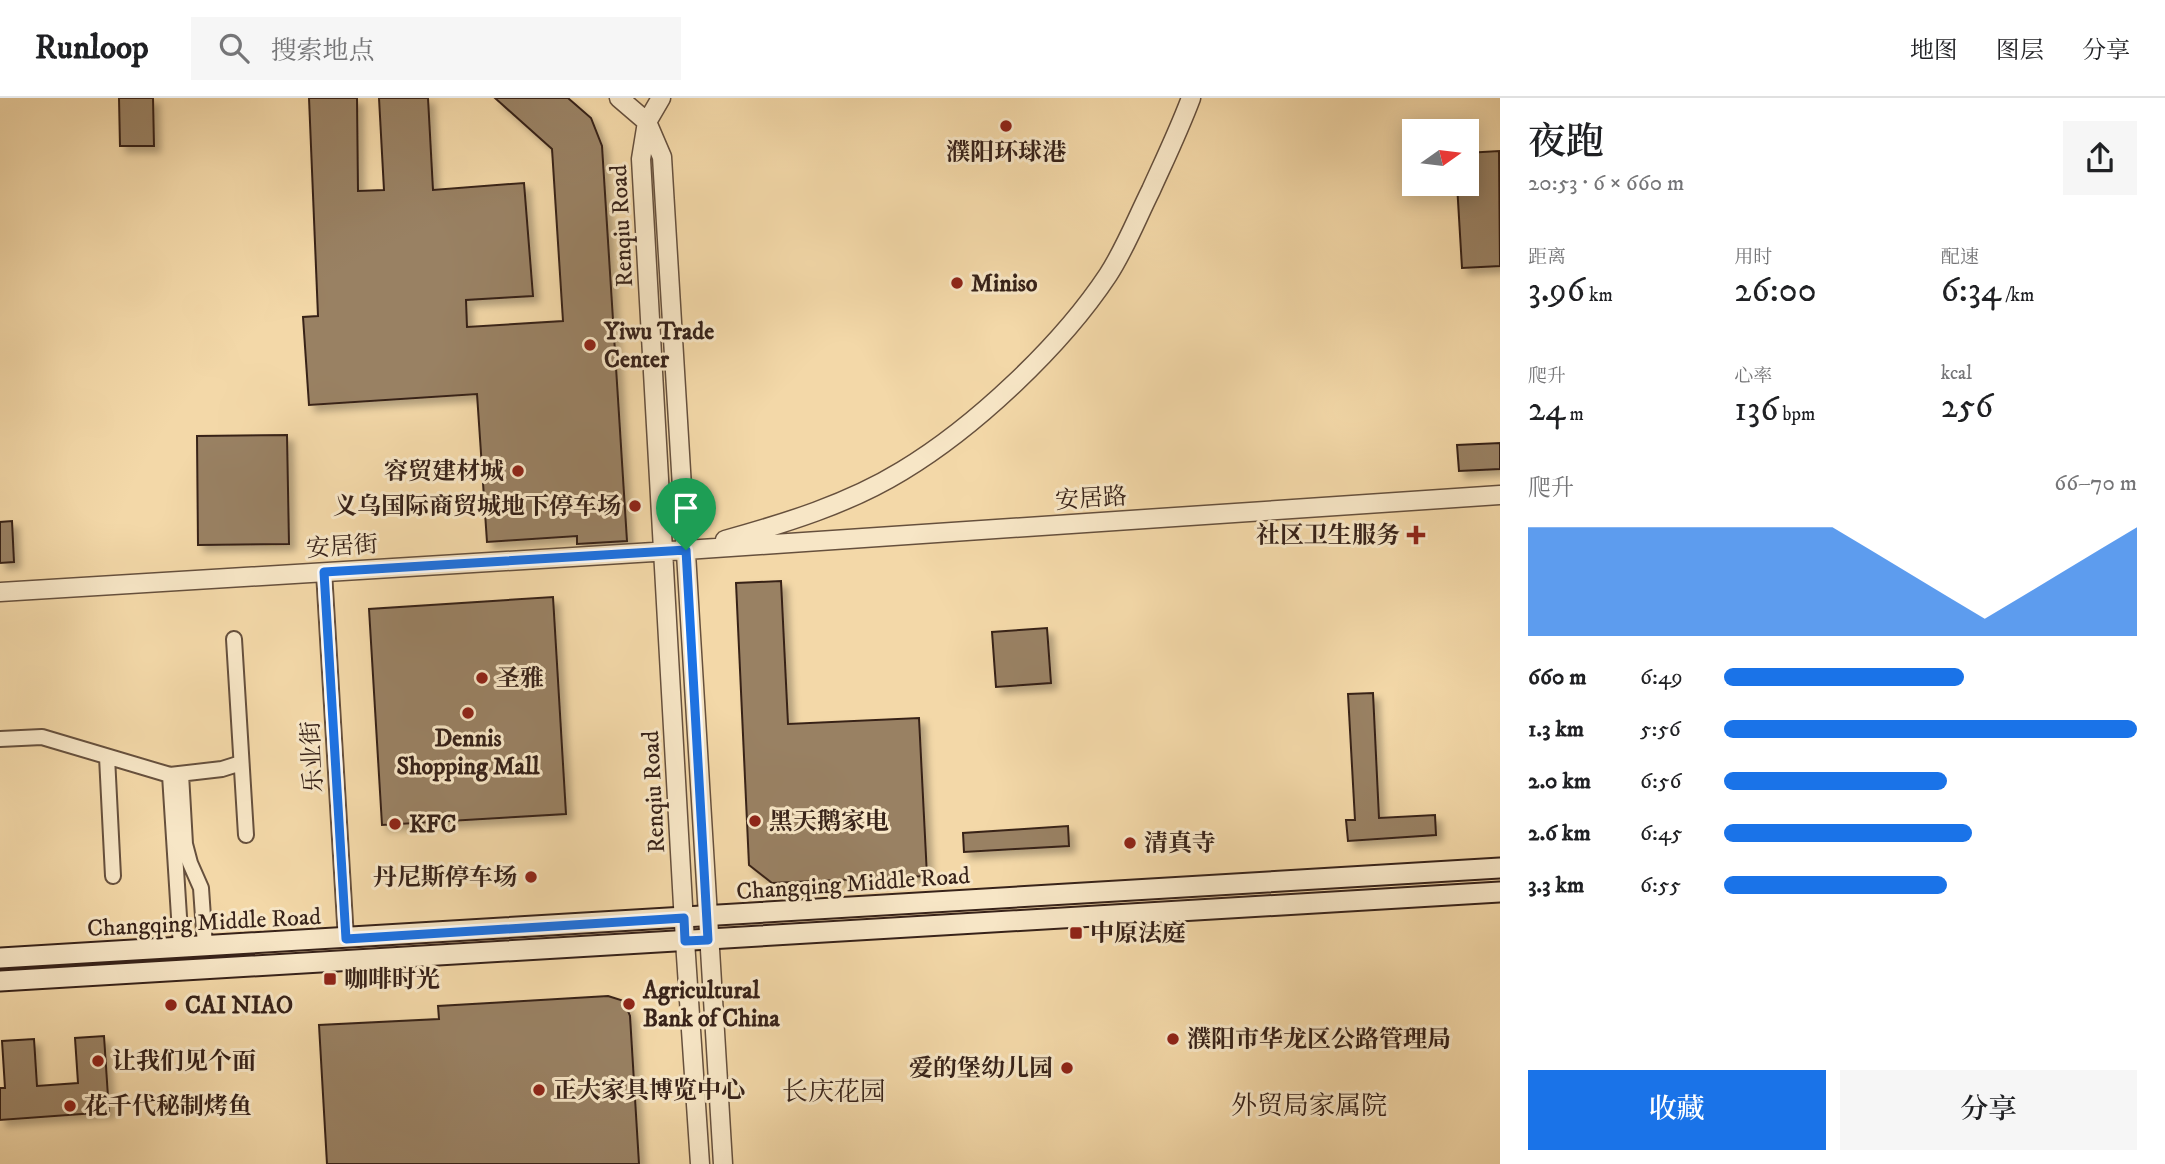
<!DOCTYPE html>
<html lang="zh">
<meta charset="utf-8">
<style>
body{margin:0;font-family:"IM FELL DW Pica","Noto Serif SC",serif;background:#f6f6f6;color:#202124;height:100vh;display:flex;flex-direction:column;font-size:26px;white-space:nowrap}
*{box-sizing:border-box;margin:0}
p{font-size:23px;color:#757577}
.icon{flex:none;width:38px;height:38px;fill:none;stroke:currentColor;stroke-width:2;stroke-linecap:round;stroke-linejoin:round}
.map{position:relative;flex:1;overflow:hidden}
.panel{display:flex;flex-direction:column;background:#fff;width:665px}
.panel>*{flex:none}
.needle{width:46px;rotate:76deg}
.controls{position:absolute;left:1402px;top:21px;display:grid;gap:14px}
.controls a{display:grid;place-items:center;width:77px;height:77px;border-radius:0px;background:#fff;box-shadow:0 4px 18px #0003;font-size:35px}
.pin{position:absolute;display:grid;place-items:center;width:60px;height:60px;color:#fff;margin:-72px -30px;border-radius:50% 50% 50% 0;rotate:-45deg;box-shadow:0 0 7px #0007}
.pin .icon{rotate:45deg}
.round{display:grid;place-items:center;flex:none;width:74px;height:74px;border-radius:0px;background:#f6f6f6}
.headline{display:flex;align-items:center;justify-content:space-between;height:119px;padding:0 28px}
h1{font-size:38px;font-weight:600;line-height:52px}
.stats{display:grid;grid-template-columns:repeat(3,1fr);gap:10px;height:119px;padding:7px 28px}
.stats div{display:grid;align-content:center}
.stats b{font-size:35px;font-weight:600}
.stats small{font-size:19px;font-weight:400}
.stats p{font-size:19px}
.chart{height:196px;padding:14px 28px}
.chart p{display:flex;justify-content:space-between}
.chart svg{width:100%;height:126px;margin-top:7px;fill:#1a73e8;opacity:.7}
.action{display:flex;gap:14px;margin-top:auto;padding:14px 28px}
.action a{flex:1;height:80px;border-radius:0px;background:#1a73e8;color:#fff;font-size:28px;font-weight:600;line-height:80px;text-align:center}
.action a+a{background:#f6f6f6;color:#202124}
ul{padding:0 28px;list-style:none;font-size:23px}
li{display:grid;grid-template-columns:112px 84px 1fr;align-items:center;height:52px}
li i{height:18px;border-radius:9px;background:#1a73e8}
header{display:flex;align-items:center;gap:42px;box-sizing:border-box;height:98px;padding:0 35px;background:#fff;border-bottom:2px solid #e0e0e0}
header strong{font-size:33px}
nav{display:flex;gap:38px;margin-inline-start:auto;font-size:24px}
.search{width:490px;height:63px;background:#f6f6f6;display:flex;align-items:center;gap:18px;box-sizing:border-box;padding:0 24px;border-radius:0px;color:#757577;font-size:26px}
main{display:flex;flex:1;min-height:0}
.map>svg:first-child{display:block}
.building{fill:#998163;stroke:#372219;stroke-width:2;filter:url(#shadow)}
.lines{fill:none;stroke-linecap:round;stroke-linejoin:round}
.minor-casing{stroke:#66503d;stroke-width:18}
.tertiary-casing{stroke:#66503d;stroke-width:21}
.secondary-casing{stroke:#372219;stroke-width:23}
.minor{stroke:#f7e6c6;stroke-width:14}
.tertiary{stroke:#f7e6c6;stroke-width:18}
.secondary{stroke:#f7e6c6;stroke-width:19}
.route-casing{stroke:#fff;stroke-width:14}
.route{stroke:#1a73e8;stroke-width:9}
.poi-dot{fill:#8f2418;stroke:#f7e6c6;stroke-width:2.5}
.labels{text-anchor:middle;stroke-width:6;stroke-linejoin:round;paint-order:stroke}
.poi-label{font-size:24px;font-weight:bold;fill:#372219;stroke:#f7e6c6;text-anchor:start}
.street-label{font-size:24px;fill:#372219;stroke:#f7e6c6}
.neighbourhood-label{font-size:26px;fill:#372219;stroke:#f7e6c6}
</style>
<header>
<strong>Runloop</strong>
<div class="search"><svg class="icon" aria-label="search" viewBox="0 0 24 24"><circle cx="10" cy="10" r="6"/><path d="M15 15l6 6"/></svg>搜索地点</div>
<nav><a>地图</a><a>图层</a><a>分享</a></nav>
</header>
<main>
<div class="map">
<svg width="1500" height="1066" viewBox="0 0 1500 1066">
<defs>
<filter id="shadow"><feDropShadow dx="6" dy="6" stdDeviation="3.5" flood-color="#0004"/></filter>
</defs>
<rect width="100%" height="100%" fill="#f3d8a8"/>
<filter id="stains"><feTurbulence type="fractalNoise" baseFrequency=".00286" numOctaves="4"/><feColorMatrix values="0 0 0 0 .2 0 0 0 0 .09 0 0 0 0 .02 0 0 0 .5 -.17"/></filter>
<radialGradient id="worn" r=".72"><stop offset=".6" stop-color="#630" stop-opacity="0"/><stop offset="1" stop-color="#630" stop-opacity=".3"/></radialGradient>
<path class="building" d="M119 0H153L154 48H120Z
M309 0H357L358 93 384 92 379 0H428L433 92 524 85 533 198 466 202 467 229 563 223 552 51 495 0H568L591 20 602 48 627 443 577 446V438L487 444 477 296 309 307 303 219 318 218Z
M1499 53 1500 168 1462 170 1457 86H1466V55Z
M287 337 289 446 198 447 197 338Z
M1500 345V371L1459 373 1457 347Z
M12 423 14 464 0 465V424Z
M781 483 788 626 919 620 927 778 772 785 749 767 736 485Z
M553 499 566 716 382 727 369 511Z
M1047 530 1051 585 996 589 992 534Z
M1373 595 1379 720 1435 717 1436 737 1348 743 1346 722H1355L1348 596Z
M1068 728 1069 748 964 754 963 735Z
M608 898 624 903 630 918 639 1066H327L319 927 439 921 438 908Z
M104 938 109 1014 0 1022V990H5L2 943 34 941 37 988 78 985 75 940Z"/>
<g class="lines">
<g class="minor-casing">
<path id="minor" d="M324 474 346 841
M234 541 246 737
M0 641 42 639 170 677 222 671 241 665
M107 659 113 778
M181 676 185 746 190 765 201 790 205 848
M170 677 181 850"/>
</g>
<g class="tertiary-casing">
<path id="tertiary" d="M619 0 647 24 662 59 723 1066
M661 0 647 24 641 61 685 843 700 1066
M725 442C786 425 848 406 902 373 975 329 1061 248 1108 177 1125 151 1137 120 1151 92 1165 61 1179 32 1191 0
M0 494 686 452 1500 397"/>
</g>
<g class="secondary-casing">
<path id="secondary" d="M0 860 1500 770
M0 883 1500 794"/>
</g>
<use href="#minor" class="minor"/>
<use href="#tertiary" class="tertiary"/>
<use href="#secondary" class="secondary"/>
</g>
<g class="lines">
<g class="route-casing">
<path id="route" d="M686 452 708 842 685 843 684 820 346 841 324 474Z"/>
</g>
<use href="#route" class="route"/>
</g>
<g class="poi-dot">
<circle cx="1006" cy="28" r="7"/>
<circle cx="957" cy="185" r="7"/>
<circle cx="590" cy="247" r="7"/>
<circle cx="518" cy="373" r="7"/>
<circle cx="635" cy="408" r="7"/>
<path d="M1412.5 426.5h7v7h7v7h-7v7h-7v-7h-7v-7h7z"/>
<circle cx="482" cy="580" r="7"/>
<circle cx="468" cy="615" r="7"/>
<circle cx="755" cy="723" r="7"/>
<circle cx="395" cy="726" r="7"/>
<circle cx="1130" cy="745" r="7"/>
<circle cx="531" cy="779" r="7"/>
<rect x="1069" y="828" width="14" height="14" rx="3.5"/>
<rect x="323" y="874" width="14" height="14" rx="3.5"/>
<circle cx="629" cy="906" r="7"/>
<circle cx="171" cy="907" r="7"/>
<circle cx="1173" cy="941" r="7"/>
<circle cx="98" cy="963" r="7"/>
<circle cx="1067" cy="970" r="7"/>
<circle cx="539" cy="992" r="7"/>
<circle cx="70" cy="1008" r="7"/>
</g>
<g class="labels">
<g class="poi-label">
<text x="1006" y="62" text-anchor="middle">濮阳环球港</text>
<text x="971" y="193">Miniso</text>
<text x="604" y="241">Yiwu Trade<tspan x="604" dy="28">Center</tspan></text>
<text x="504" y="381" text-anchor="end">容贸建材城</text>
<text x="621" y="416" text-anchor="end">义乌国际商贸城地下停车场</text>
<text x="1400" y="445" text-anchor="end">社区卫生服务</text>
<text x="496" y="588">圣雅</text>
<text x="468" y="648" text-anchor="middle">Dennis<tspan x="468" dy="28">Shopping Mall</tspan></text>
<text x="769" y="731">黑天鹅家电</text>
<text x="409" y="734">KFC</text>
<text x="1144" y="753">清真寺</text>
<text x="517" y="787" text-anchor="end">丹尼斯停车场</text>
<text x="1090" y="843">中原法庭</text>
<text x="344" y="889">咖啡时光</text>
<text x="643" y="900">Agricultural<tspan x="643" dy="28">Bank of China</tspan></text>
<text x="185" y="915">CAI NIAO</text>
<text x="1187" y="949">濮阳市华龙区公路管理局</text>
<text x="112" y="971">让我们见个面</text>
<text x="1053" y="978" text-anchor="end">爱的堡幼儿园</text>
<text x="553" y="1000">正大家具博览中心</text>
<text x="84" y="1016">花千代秘制烤鱼</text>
</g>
<g class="street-label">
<text transform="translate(621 128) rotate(-93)" y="8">Renqiu Road</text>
<text transform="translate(1091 400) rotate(-4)" y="8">安居路</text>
<text transform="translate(342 448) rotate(-4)" y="8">安居街</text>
<text transform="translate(312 659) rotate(-93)" y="8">乐业街</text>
<text transform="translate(653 694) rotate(-93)" y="8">Renqiu Road</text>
<text transform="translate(853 785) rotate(-4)" y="8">Changqing Middle Road</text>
<text transform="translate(204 824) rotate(-3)" y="8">Changqing Middle Road</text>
</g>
<g class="neighbourhood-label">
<text x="834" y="1002">长庆花园</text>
<text x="1309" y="1016">外贸局家属院</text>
</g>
</g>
<rect width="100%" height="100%" filter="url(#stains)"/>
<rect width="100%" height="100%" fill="url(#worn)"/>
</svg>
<div class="controls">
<a><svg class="needle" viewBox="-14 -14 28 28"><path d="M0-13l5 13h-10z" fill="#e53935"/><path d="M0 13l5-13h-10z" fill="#757577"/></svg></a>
</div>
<div class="pin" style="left:686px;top:452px;background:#1e9e55"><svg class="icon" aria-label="arrive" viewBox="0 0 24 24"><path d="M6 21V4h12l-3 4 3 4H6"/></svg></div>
</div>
<section class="panel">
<div class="headline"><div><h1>夜跑</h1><p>20:53 · 6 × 660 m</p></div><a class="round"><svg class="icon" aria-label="share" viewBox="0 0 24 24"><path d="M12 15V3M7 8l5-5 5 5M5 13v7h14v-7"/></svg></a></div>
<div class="stats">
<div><p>距离</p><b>3.96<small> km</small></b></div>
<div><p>用时</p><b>26:00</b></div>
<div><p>配速</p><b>6:34<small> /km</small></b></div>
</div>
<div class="stats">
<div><p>爬升</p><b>24<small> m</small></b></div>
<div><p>心率</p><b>136<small> bpm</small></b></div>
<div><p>kcal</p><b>256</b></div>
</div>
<div class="chart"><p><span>爬升</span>66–70 m</p>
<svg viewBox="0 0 160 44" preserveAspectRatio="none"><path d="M0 44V6L10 6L20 6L30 6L40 6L50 6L60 6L70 6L80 6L90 14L100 22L110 30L120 38L130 30L140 22L150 14L160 6V44z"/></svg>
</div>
<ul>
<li><b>660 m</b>6:49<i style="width:58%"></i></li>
<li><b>1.3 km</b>5:56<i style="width:100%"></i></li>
<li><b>2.0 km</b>6:56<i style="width:54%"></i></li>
<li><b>2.6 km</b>6:45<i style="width:60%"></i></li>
<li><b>3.3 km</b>6:55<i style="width:54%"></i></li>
</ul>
<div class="action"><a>收藏</a><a>分享</a></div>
</section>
</main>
